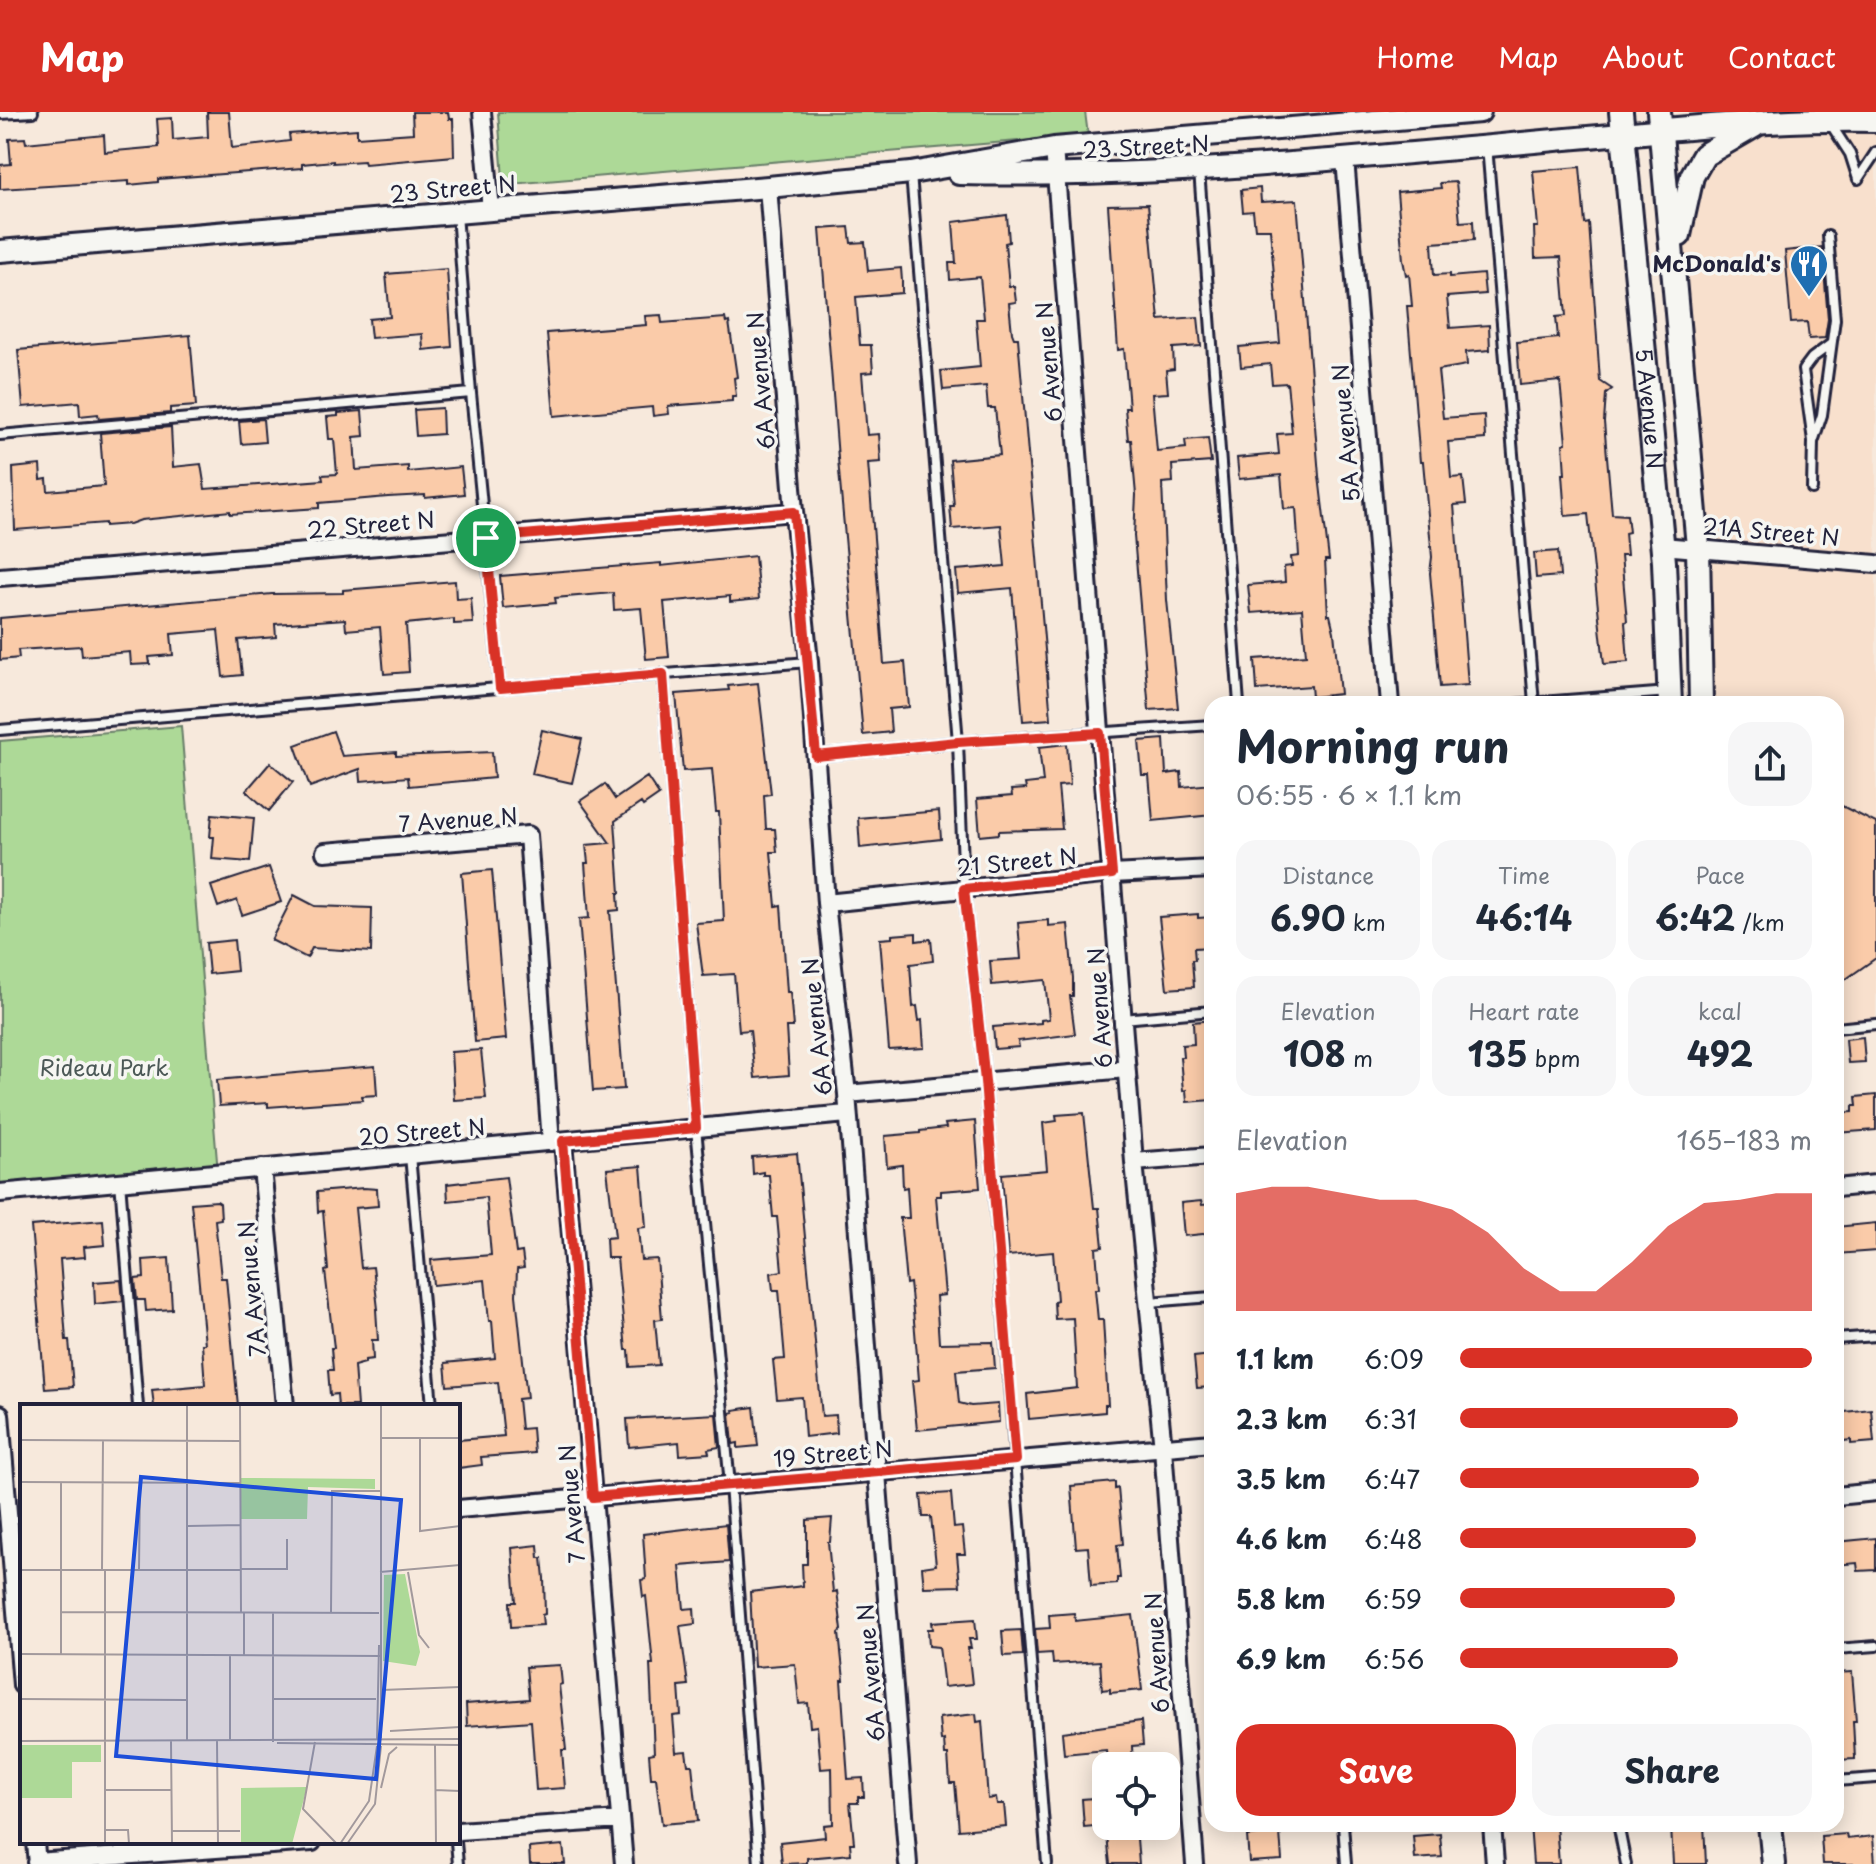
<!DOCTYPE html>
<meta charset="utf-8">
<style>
body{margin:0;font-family:"Playpen Sans",sans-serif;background:#f6f6f7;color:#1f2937;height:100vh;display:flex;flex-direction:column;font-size:30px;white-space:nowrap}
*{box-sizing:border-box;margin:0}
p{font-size:26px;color:#747a83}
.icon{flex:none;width:44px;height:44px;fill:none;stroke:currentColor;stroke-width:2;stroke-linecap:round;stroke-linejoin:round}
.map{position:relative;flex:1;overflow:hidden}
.side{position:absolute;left:1204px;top:584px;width:640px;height:1136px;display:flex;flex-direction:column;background:#fff;border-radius:24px;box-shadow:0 4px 20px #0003}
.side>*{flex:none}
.tools{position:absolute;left:1092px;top:1640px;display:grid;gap:16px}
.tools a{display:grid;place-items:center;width:88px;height:88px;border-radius:16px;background:#fff;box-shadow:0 4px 20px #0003;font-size:40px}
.pin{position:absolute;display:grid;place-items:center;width:68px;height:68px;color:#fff;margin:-34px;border:4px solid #fff;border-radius:50%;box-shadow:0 2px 8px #0007}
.round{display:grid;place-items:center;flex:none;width:84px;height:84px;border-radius:24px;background:#f6f6f7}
.head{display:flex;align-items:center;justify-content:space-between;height:136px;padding:0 32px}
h1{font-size:44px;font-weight:700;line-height:60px}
.figures{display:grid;grid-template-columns:repeat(3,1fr);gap:12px;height:136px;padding:8px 32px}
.figures div{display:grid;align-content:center;border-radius:20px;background:#f6f6f7;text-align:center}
.figures b{font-size:34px;font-weight:700}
.figures small{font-size:22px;font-weight:400}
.figures p{font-size:22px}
.chart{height:224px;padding:16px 32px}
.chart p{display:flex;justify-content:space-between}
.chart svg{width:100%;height:144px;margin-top:8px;fill:#d93025;opacity:.7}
.primary-button{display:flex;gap:16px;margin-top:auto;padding:16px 32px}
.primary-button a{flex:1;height:92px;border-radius:24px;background:#d93025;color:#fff;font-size:32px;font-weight:700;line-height:92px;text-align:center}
.primary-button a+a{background:#f6f6f7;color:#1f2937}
ul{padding:0 32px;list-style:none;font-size:26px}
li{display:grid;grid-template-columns:128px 96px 1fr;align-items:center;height:60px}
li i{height:20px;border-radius:10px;background:#d93025}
header{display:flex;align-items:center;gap:48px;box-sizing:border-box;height:112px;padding:0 40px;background:#d93025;color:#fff}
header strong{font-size:38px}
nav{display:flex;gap:44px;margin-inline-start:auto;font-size:28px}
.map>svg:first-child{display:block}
.built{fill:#f8e0cd}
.green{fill:#add997;stroke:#687e69;stroke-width:2}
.building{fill:#facba9;stroke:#22223b;stroke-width:2}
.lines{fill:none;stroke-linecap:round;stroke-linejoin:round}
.service-casing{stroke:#22223b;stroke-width:14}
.minor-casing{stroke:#22223b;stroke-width:22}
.tertiary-casing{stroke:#22223b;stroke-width:26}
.secondary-casing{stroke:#22223b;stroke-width:28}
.service{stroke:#f6f6f2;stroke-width:8}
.minor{stroke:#f6f6f2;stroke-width:16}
.tertiary{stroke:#f6f6f2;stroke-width:20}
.secondary{stroke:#f6f6f2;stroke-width:22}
.route-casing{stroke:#fff;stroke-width:16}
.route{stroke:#d93025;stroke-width:10}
.labels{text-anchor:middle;stroke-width:7;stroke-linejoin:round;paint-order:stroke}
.street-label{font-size:22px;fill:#22223b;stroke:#f6f6f2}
.poi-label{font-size:22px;font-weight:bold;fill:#22223b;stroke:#f6f6f2;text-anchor:end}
.park-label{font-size:22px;fill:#4c5957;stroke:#f6f6f2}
.inset-road{fill:none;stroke:#a2999c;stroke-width:2}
.view{fill:#1d4ed8;fill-opacity:0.15;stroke:#1d4ed8;stroke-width:4}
.inset-edge{fill:none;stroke:#22223b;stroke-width:4}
</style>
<header>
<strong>Map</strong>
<nav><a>Home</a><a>Map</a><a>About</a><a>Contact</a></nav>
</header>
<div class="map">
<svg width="1876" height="1752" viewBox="0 0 1876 1752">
<rect width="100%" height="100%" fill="#f7e9dc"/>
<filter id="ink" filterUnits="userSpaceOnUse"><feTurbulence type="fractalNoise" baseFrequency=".0125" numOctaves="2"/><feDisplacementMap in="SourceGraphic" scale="16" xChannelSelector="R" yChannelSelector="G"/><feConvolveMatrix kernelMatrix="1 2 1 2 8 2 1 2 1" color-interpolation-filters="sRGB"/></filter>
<g filter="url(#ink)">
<path class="built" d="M1876 8V912L1836 916V592H1701L1674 159 1692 64 1760 10Z"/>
<path class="green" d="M498 0H1085L1088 23 511 72 503 67Z
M181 614 218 1061 0 1081V629Z"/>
<path class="building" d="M207 0H229L232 36 290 29 289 22 316 20 357 17V25L413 21 412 0H448L449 7H453L454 44 365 52 364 49 333 51V49L302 52V56L158 67V70L129 73V69L0 77V53L11 52 9 27 25 26 26 31 104 23 105 40 159 35 157 7 172 6 173 28 208 25Z
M1580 55 1585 112 1589 111 1600 269 1612 277 1606 282 1604 310 1612 402 1627 403 1629 420 1625 421 1627 443H1621L1627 509 1625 510 1628 550 1604 552 1588 402 1565 404 1562 362H1565L1563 332 1566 331 1560 269 1520 273 1517 230 1558 226 1556 205 1566 204 1561 145 1535 146 1534 115H1538L1533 59Z
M1456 70 1460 110 1473 109 1474 128 1432 131 1434 163 1450 162V165L1483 162 1485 182 1447 185 1450 216 1489 213 1490 238 1466 240 1467 253 1438 258 1443 306 1484 303 1485 327 1448 330 1451 366 1463 365 1466 392 1454 393 1468 573 1440 575 1430 461 1432 445 1423 350H1420L1407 194H1412L1409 162 1406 163 1403 148 1397 80 1441 76 1440 71Z
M1260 76 1261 90 1297 88 1319 364 1329 448H1325L1328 503H1330L1334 520 1340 582 1312 585 1311 574 1257 578 1255 547 1306 543 1302 497 1251 501 1248 473 1285 470 1284 455 1292 454 1291 445 1299 444 1296 396 1284 397 1281 363 1239 367 1237 346 1279 342 1277 322 1292 321 1287 271 1272 272 1270 252 1241 255 1239 235 1280 231 1270 117H1255L1253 99 1243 100 1241 78Z
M1148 92 1159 208 1198 205 1201 234 1173 236 1174 257 1166 258 1168 281 1152 282 1157 339 1186 336 1185 328 1208 326 1211 350 1172 353 1173 370 1162 371 1167 488 1178 596 1149 598 1134 424 1136 383 1131 328H1128L1125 296H1129L1124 237 1118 238 1108 93Z
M1007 103 1009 130 1005 131 1009 174H1014L1016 190 1009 191 1012 221 1014 226H1018L1051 607 1023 609 1012 476 958 481 956 458 1005 454 1001 413 952 417 950 394H954L950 348 1000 343 995 296H988L986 274 943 278 941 259 980 255 976 207H984L980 165 950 168 949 151H956L953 110Z
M849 115 851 131 865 130 868 159 901 156 902 169V181L856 185 860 233H871L873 260 862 261 867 323 879 322 881 350 868 351 884 552 905 550 909 595 889 597 891 620 863 623 839 359 820 117Z
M1822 135 1828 207 1825 226 1809 227 1807 210 1791 211 1785 139Z
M447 157 452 235 423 238 422 222 371 226 369 207 390 205 386 162Z
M661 203 662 211 725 206 726 211 729 210 737 265 734 266 736 284H732V289L668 294 669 302 653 304 652 295 554 304 547 221 646 213 645 204Z
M190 223 196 294 170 296V301L99 307 98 302 80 304 79 290 23 295 18 238Z
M442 296 443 322 416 324 414 298Z
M362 299 364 324 354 325 356 358 408 354V360L461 355 464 382 425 386V383L388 385 319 391V396L230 402V399L141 408 130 412 105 414V411L15 418 13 356 40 353 41 368 47 367 48 379 104 374 100 321 171 315 173 355 201 352 205 377 323 368 322 363 337 362 334 327H329L327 305 338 304V301Z
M263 307 265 330 241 332 239 309Z
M1558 439 1560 464 1536 466 1534 441Z
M755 444 759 487 730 490V484L664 490 669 545 646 547 641 496 614 498 613 481 555 486 556 491 503 496 500 464 661 451V454Z
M455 469 456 487 471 486 473 511 454 512V507L406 512 409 560 384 562 380 515 346 518 345 507 275 512 276 525 238 528 242 563 223 565 218 518 171 522 173 543 149 545 150 552 131 553 130 540 82 544 81 534 18 538 19 546 0 548V506L272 482 343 481V478Z
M758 571 771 682 764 683 766 717H775L777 740H771L776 794 781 793 787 880H790L793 915H786L789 963 755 966 750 918 739 919 734 862 703 864 696 811 724 809 719 700H716L712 657 683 659 676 582 729 578 728 574Z
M542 618 582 627 572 671 532 662Z
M333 619 342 644 396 640V644L492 640 494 666 409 674 408 665 361 669 360 657 310 675 295 633Z
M1164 627 1166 662 1181 660 1182 675 1212 672V703L1153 709 1149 663H1142L1139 629Z
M1067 632 1070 673 1058 674 1062 717 999 719V722L980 724 977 687 1012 684 1011 678 1026 677 1025 672 1043 670 1039 635Z
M270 651 293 670 269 699 246 679Z
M647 665 659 683 643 694 641 691 615 709 620 781H618L619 798 610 799 624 977 593 979 579 807 589 806 585 751H588L586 733 610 731 580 689 605 672 615 687Z
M1836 691 1876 711V846L1836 874Z
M939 699 941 727 860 736 858 706Z
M212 702 254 706 250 750 212 747 214 725H210Z
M269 755 281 790 242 803 237 788 218 795 211 774Z
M492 758 506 927 475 930 462 761Z
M294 783 315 794 372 796 371 840 312 836 307 846 271 828Z
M1198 802V806L1212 805V835L1194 836 1195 848H1192L1194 875 1167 877 1159 805Z
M1048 808V814L1068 812 1073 866V884H1070L1075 922 1018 929 1019 935 995 937 993 915 1041 911V908L1049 907 1045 868 992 873 990 849 1021 847 1018 811Z
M916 821V829L931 827 933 849 910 852 913 895 917 894 919 909 922 908 924 936 889 938 880 827 892 826V823Z
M234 828 237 859 209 862 206 831Z
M1212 908V988L1187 990 1186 978 1183 979 1180 945H1183L1182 933 1194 932 1193 910Z
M1863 925 1865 950 1848 951 1846 927Z
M481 938 486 986 454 988 451 940Z
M375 954 377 983 362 984 363 988 268 995V991L219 994 217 968Z
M1876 983V1018L1836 1021V1001L1853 1000V994H1857L1856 985Z
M1084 1001 1094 1096H1099L1103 1135 1096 1136 1099 1177H1095L1098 1208H1103L1108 1293H1105V1300L1029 1307 1027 1282 1077 1276 1073 1206 1055 1207 1054 1189 1057 1188 1053 1140 1008 1144 1002 1062 1047 1058 1043 1011 1057 1009 1056 1003Z
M975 1009 980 1076 941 1079V1084H936L945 1183 936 1184 939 1231 993 1230 995 1256 956 1259 959 1291 971 1294 998 1292 999 1310 917 1318 912 1269 919 1268 915 1219 910 1171 906 1172 900 1106H909L907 1075 903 1076 902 1053 887 1055 885 1024 920 1021V1019L946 1016 945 1012Z
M797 1041 822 1304 836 1303 837 1321 805 1325 802 1285 777 1287 773 1248 785 1247 779 1178H773L771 1161 782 1159 777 1105H773L769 1063H763V1060L753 1062 752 1045Z
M641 1054 646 1115 638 1116 641 1148 657 1147 662 1207 655 1208 659 1253 630 1255 629 1238H626L617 1146H607L606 1126 615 1125 607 1057Z
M506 1065 516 1141 522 1140 524 1156 517 1157 516 1183 527 1286 518 1287 521 1317 532 1316 534 1341 481 1345 482 1353 458 1356V1328L504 1324 498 1270 447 1274 445 1251 495 1246 492 1209H489L485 1168 433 1173 431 1148 491 1143 486 1085 448 1089 447 1072Z
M364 1076 377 1077 378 1094 355 1096 361 1156 373 1155 378 1197H376L378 1228H372L373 1247 365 1248V1251L354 1254 357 1294H338L337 1282 330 1283 328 1258H333L331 1236H334L325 1159 328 1158 323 1099 318 1100 317 1080Z
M217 1089 220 1091 221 1107 215 1108 221 1166H226L238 1294H154L152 1278 205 1273 202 1232H205L191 1091Z
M1201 1089 1202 1093 1212 1092V1121L1184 1124 1181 1091Z
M103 1108 105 1133 84 1135 85 1145 60 1147 66 1228H69L73 1275 45 1277 31 1114Z
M1876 1111V1139L1836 1142V1115Z
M169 1146 172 1197 146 1199 145 1188H137L135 1167 144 1166 143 1148Z
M121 1168 123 1189 95 1192 94 1170Z
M1212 1243V1275L1197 1276 1194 1245Z
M754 1295 758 1334 738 1336V1331L733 1332 730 1301 734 1300 733 1298Z
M1871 1297 1874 1330 1851 1332V1328L1836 1330V1301Z
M716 1302 719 1335 708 1337 709 1341 680 1343 679 1330 629 1335 627 1307Z
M1115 1370V1377L1118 1376 1123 1432 1117 1433 1120 1466H1117V1472L1091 1474 1088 1435 1076 1436 1071 1374Z
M951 1381 954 1416 962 1415 965 1442H957L960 1474 924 1475 922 1455 936 1453 931 1405H923L921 1383Z
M832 1406 830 1430H828L833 1480 837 1479 842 1518 839 1521 844 1568H841L848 1667 863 1666 864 1685H858V1691H850L854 1731H850L851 1742 807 1746V1751L782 1752 780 1730 825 1725 824 1713 833 1712 832 1656 821 1657 817 1614 810 1615 808 1591 799 1592 795 1552 754 1555 750 1480 803 1474 802 1452H807V1408Z
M726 1412 729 1450 680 1454 684 1497 694 1496 695 1512 680 1514 688 1573 679 1574 681 1603 673 1604 676 1640 686 1639 688 1653H692L698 1709 662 1712 656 1666H651L649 1642 654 1641 650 1552H653L646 1484 643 1485 641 1468 646 1467 643 1422Z
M1876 1426V1458L1858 1459 1857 1451 1836 1453V1430Z
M538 1433 539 1446H542L544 1466 545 1502 542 1503 543 1513 511 1515 510 1490H516L512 1436Z
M1074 1501 1075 1509 1133 1503 1142 1578 1110 1581V1577L1102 1578 1100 1549 1053 1552 1052 1541 1037 1542 1035 1517 1050 1516 1049 1503Z
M975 1507 977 1527H969L971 1536H968L972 1572 944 1575 939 1535 929 1534 928 1517H933L932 1510Z
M1021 1518 1023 1543 1004 1544 1002 1519Z
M560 1553 562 1572 559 1573 566 1638H562L565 1676 536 1678 531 1609 467 1614 466 1592 529 1587 526 1555Z
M1852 1560 1856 1609H1853L1855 1647 1836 1648V1561Z
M976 1602 977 1610 982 1609 988 1687 996 1686 997 1692H1004L1006 1714 959 1718 955 1671H950L948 1643H945L944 1628 941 1629 939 1606Z
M1141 1609 1143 1633 1132 1634 1133 1654H1107L1106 1638 1064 1642 1062 1620Z
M1106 1685V1713L1084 1715 1082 1687Z
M1530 1712H1556L1559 1752H1533Z
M1704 1712 1706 1752H1673L1671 1714Z
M1106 1714H1136L1139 1752H1110Z
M1280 1721 1282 1748 1249 1750 1247 1724Z
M1440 1722 1442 1745 1415 1747 1413 1724Z
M1846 1722 1847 1727 1873 1724 1875 1752H1823L1821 1724Z
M563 1733 565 1752H530L529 1736Z"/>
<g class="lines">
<g class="service-casing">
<path id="service" d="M0 2 33 0
M1830 11 1850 42 1858 67
M1487 34 1534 591
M1199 58 1239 592
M911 62 958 630 964 777 985 969 1047 1752
M1858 67 1876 40
M457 102 471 281 500 576
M0 323 471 281
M1813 329 1803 258 1812 246 1831 232
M1812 377 1813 330 1822 303 1835 207 1828 124
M663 562 696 1016 730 1373 759 1752
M1514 592 1669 580
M0 618 808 550
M816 644 958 630 1212 613
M1123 907 1212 899
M1836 916 1876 912
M410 1043 432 1294
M120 1069 138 1294
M1149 1190 1212 1185
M1836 1227 1876 1224
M1836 1537 1876 1534
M1836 1669 1876 1666
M1343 1712 1346 1752
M1618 1712 1626 1752
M456 1730 458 1752"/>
</g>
<g class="minor-casing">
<path id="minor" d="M482 0 491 98
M1054 36 1134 1050 1163 1336 1195 1752
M1345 47 1390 592
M768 75 794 400 809 550 826 791 847 982 908 1752
M1662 434 1876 452
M0 465 794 400
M325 740 528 723 551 1030
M826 791 1112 762 1212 757
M847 982 1126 957
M563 1029 624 1752
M1134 1050 1212 1044
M262 1056 285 1294
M1836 1076 1876 1072
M0 1081 847 1002
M0 1302 22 1573
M1836 1384 1876 1380
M458 1397 1212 1331
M1492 1712 1495 1752
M458 1719 620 1708
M35 1730 37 1752
M36 1750 312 1730"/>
</g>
<g class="tertiary-casing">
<path id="tertiary" d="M959 62C1180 67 1402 41 1623 22
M0 139 768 75 911 61 1054 36 1480 0"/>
</g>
<g class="secondary-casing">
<g id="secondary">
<path id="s1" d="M1621 0 1664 450 1670 592"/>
<path d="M1659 0 1698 435 1701 592"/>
<path d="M1623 22C1707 14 1791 6 1876 8"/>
<path d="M1679 123 1692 64 1704 43 1754 14"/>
<path d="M1770 1712 1774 1752"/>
</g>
</g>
<use href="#service" class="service"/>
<use href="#minor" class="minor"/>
<use href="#tertiary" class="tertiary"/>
<use href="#secondary" class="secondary"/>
</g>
</g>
<g class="lines" filter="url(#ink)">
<g class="route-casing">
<path id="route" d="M794 400 816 644 958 630 1100 621 1112 762 964 777 985 969 1016 1348 593 1385 563 1029 696 1016 663 562 500 576 486 426Z"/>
</g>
<use href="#route" class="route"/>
</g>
<defs>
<g id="restaurant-pin" transform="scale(2)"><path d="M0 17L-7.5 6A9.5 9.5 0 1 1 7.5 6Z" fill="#1f6fb2" stroke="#f6f6f2"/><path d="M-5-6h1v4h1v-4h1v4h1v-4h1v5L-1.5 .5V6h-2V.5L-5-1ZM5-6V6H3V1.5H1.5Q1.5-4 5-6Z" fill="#fff"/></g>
</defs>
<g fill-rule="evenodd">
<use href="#restaurant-pin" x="1809" y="152"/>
</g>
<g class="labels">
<g class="street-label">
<text transform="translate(1146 35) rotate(-3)" y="8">23 Street N</text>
<text transform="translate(453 77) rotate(-5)" y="8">23 Street N</text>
<text transform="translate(1049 250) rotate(-95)" y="8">6 Avenue N</text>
<text transform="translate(761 269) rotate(-95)" y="8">6A Avenue N</text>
<text dy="8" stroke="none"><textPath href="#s1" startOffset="298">5 Avenue N</textPath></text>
<text transform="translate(1346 321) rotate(-95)" y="8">5A Avenue N</text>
<text transform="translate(371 413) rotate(-5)" y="8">22 Street N</text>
<text transform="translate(1771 420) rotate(5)" y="8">21A Street N</text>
<text transform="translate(458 708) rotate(-4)" y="8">7 Avenue N</text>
<text transform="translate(1017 750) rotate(-6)" y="8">21 Street N</text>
<text transform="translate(1100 896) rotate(-94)" y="8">6 Avenue N</text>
<text transform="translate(817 915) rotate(-96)" y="8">6A Avenue N</text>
<text transform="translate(422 1020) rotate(-5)" y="8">20 Street N</text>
<text transform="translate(252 1177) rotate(-95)" y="8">7A Avenue N</text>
<text transform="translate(833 1342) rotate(-5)" y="8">19 Street N</text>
<text transform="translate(572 1392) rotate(-95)" y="8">7 Avenue N</text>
<text transform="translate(1157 1541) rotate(-94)" y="8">6 Avenue N</text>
<text transform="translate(871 1561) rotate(-95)" y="8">6A Avenue N</text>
</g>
<g class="poi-label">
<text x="1781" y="160">McDonald's</text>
</g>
<g class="park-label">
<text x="104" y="964">Rideau Park</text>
</g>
</g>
<g transform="translate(20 1292)">
<rect width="440" height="440" fill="#f7e9dc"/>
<path d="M220 74 355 75V85L288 83 287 115H220ZM385 170 400 248 396 262 363 257 364 171ZM0 341H81V358H52V394H0ZM287 383 272 440H221V384Z" fill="#add997"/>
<path class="inset-road" d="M220 0 221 209M361 0V334M361 34H440M400 34V127L440 122M0 36 220 37M0 78 220 79M168 122 221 121M221 165H267V135M0 166H221M82 166 83 36M119 166 120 79M360 168 440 161M388 168 399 231 409 244M41 208 359 209M224 209V251M311 209 312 87H360M0 250 362 252M41 250V78M362 286 440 283M0 295 167 296M252 295H356M370 327 440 323M357 336 359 241M0 337 440 335M151 337 152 440M167 337V0M197 337 198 440M210 337V252M253 338V209M295 338 283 405 317 440M257 339 440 341M415 341 416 440M361 384 369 350 377 343M85 386H152M415 386 440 387M85 426H108L109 440M152 427H220M85 440V166M320 440 349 397 357 342M327 440 355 400 361 342"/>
<path class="view" d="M121 73 381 96 356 375 96 352Z"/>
<rect width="440" height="440" class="inset-edge"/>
</g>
</svg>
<div class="tools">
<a><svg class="icon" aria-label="locate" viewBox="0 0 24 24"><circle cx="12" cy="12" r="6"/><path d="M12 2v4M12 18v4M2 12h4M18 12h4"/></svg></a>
</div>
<div class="pin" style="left:486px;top:426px;background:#1e9e55"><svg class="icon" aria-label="arrive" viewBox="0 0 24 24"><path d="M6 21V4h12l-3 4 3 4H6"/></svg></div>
<section class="side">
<div class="head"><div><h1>Morning run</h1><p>06:55 · 6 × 1.1 km</p></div><a class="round"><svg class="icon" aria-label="share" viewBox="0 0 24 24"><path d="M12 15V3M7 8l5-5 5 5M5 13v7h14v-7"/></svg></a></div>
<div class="figures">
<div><p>Distance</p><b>6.90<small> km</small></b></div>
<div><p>Time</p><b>46:14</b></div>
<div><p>Pace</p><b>6:42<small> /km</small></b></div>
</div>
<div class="figures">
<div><p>Elevation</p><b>108<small> m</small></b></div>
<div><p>Heart rate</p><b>135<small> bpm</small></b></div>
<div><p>kcal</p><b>492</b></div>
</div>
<div class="chart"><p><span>Elevation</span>165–183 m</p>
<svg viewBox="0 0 160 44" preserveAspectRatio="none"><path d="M0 44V8L10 6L20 6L30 8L40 10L50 10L60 13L70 20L80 31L90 38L100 38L110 29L120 18L130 11L140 10L150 8L160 8V44z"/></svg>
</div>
<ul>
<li><b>1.1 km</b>6:09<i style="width:100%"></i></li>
<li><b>2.3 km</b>6:31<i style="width:79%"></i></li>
<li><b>3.5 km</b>6:47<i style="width:68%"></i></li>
<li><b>4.6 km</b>6:48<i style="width:67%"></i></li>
<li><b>5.8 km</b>6:59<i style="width:61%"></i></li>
<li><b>6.9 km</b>6:56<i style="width:62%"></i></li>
</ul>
<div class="primary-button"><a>Save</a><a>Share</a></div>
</section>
</div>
